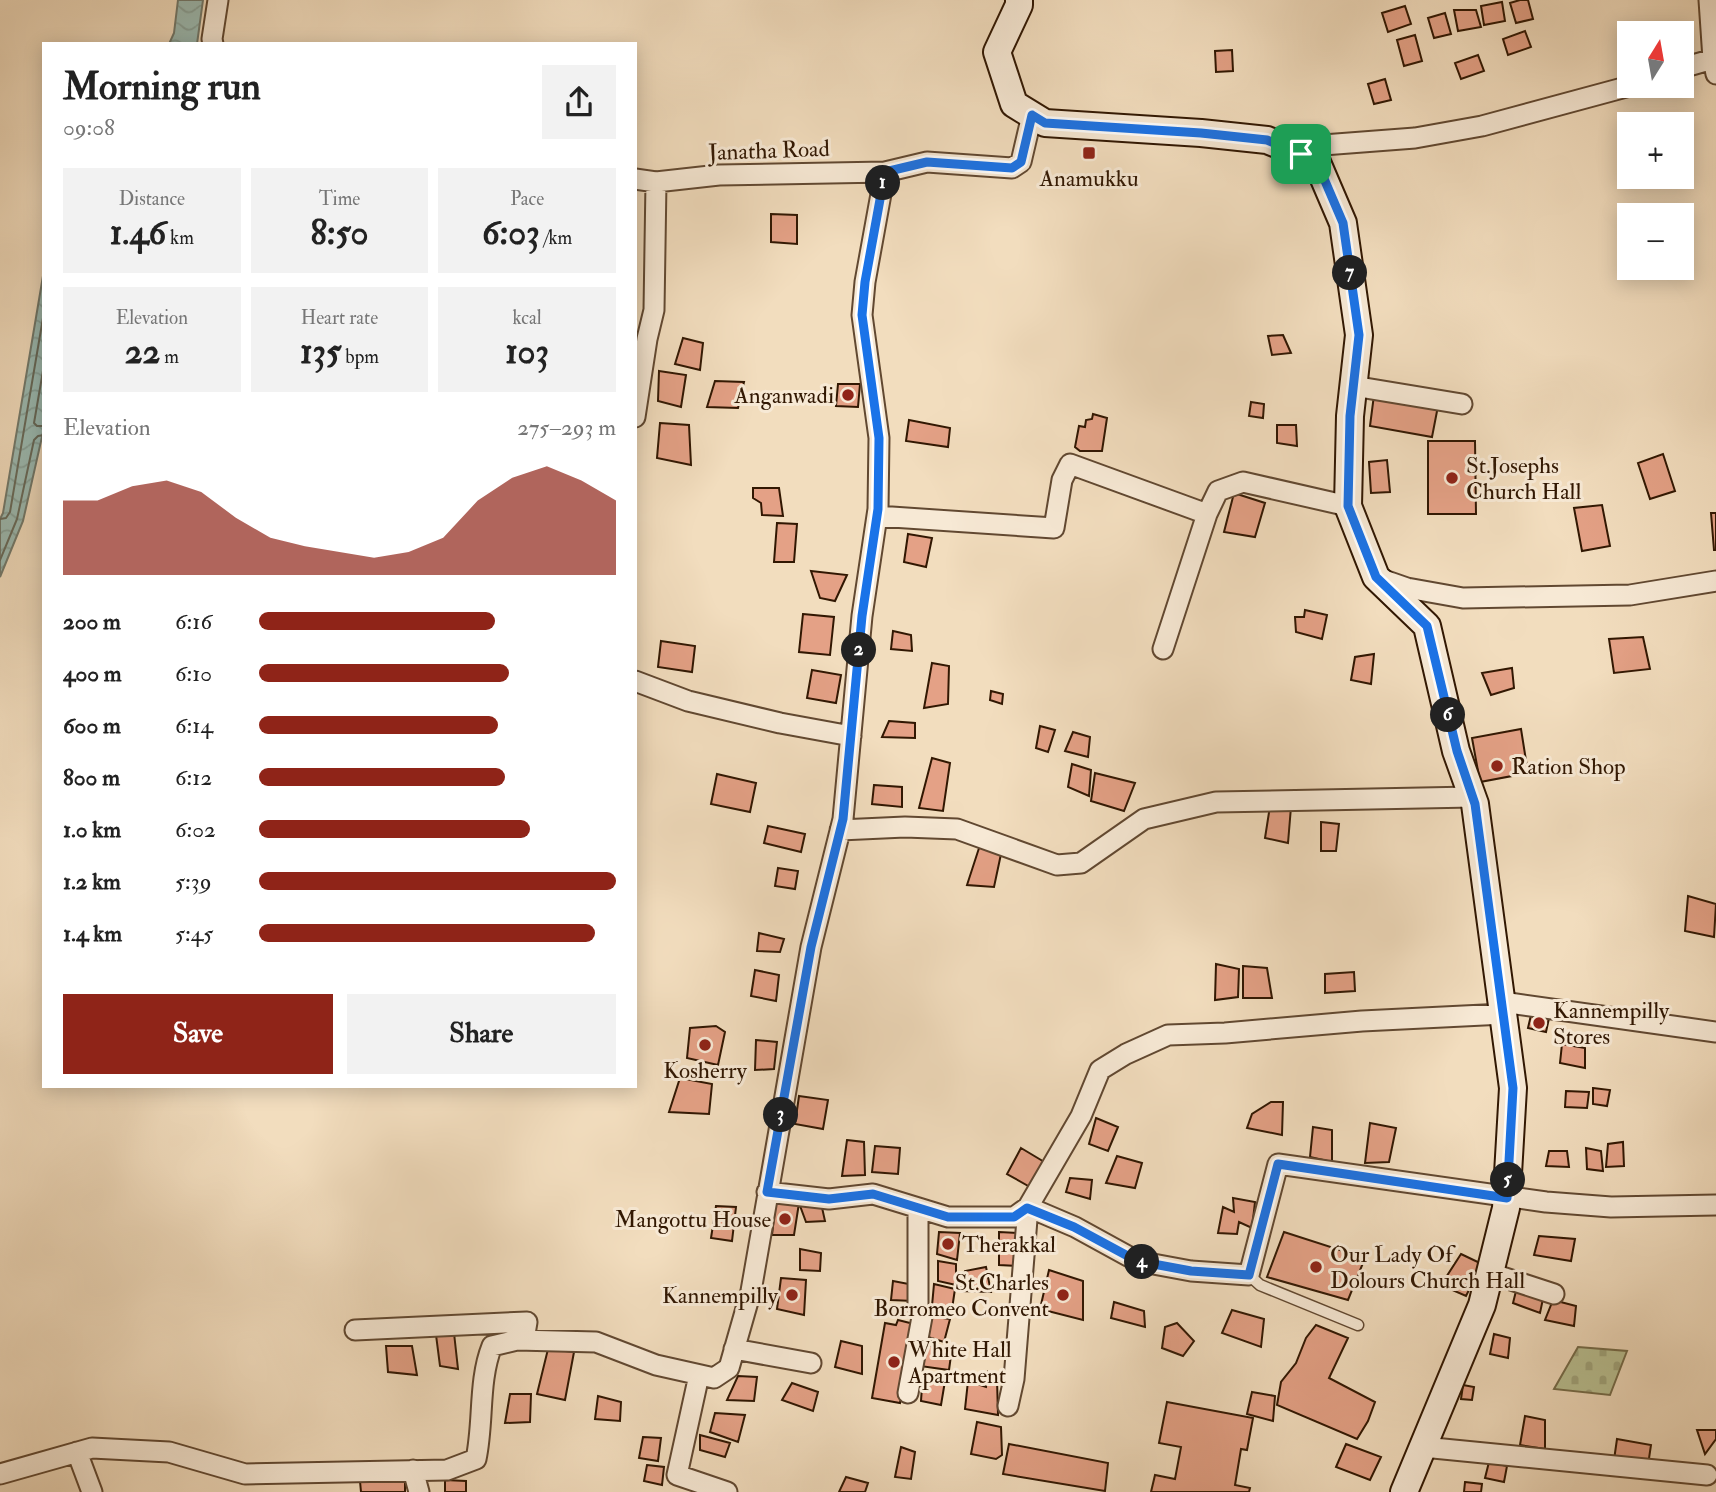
<!DOCTYPE html>
<meta charset="utf-8">
<style>
body{margin:0;font-family:"IM FELL Double Pica",serif;background:#f2f2f2;color:#222;height:100vh;display:flex;flex-direction:column;font-size:26px;white-space:nowrap}
*{box-sizing:border-box;margin:0}
p{font-size:23px;color:#767676}
.icon{flex:none;width:38px;height:38px;fill:none;stroke:currentColor;stroke-width:2;stroke-linecap:round;stroke-linejoin:round}
.map{position:relative;flex:1;overflow:hidden}
.drawer{position:absolute;left:42px;top:42px;width:595px;height:1046px;display:flex;flex-direction:column;background:#fff;border-radius:0px;box-shadow:0 4px 18px #0003}
.drawer>*{flex:none}
.needle{width:46px;rotate:11deg}
.tools{position:absolute;left:1617px;top:21px;display:grid;gap:14px}
.tools a{display:grid;place-items:center;width:77px;height:77px;border-radius:0px;background:#fff;box-shadow:0 4px 18px #0003;font-size:35px}
.pin{position:absolute;display:grid;place-items:center;width:60px;height:60px;color:#fff;margin:-30px;border-radius:14px;box-shadow:0 4px 10px #0006}
.km{position:absolute;width:35px;height:35px;margin:-18px;border-radius:50%;background:#222;color:#fff;font-size:19px;line-height:35px;text-align:center}
.round{display:grid;place-items:center;flex:none;width:74px;height:74px;border-radius:0px;background:#f2f2f2}
.headline{display:flex;align-items:center;justify-content:space-between;height:119px;padding:0 21px}
h1{font-size:38px;font-weight:800;line-height:52px}
.metrics{display:grid;grid-template-columns:repeat(3,1fr);gap:10px;height:119px;padding:7px 21px}
.metrics div{display:grid;align-content:center;border-radius:0px;background:#f2f2f2;text-align:center}
.metrics b{font-size:35px;font-weight:800}
.metrics small{font-size:19px;font-weight:400}
.metrics p{font-size:19px}
.chart{height:196px;padding:14px 21px}
.chart p{display:flex;justify-content:space-between}
.chart svg{width:100%;height:126px;margin-top:7px;fill:#8f2418;opacity:.7}
.cta{display:flex;gap:14px;margin-top:auto;padding:14px 21px}
.cta a{flex:1;height:80px;border-radius:0px;background:#8f2418;color:#fff;font-size:28px;font-weight:800;line-height:80px;text-align:center}
.cta a+a{background:#f2f2f2;color:#222}
ul{padding:0 21px;list-style:none;font-size:23px}
li{display:grid;grid-template-columns:112px 84px 1fr;align-items:center;height:52px}
li i{height:18px;border-radius:9px;background:#8f2418}
.map>svg:first-child{display:block}
.cemetery{fill:url(#cemetery-stones);stroke:#756c4a;stroke-width:2}
.water{fill:url(#water-waves);stroke:#71796c;stroke-width:2}
.lines{fill:none;stroke-linecap:round;stroke-linejoin:round}
.shore{stroke:#66695a;stroke-width:2}
.building{fill:#e4a186;stroke:#311702;stroke-width:2}
.service-casing{stroke:#614831;stroke-width:13}
.minor-casing{stroke:#614831;stroke-width:23}
.secondary-casing{stroke:#311702;stroke-width:30}
.service{stroke:#f7e9d5;stroke-width:10}
.minor{stroke:#f7e9d5;stroke-width:19}
.secondary{stroke:#f7e9d5;stroke-width:26}
.route-casing{stroke:#fff;stroke-width:14}
.route{stroke:#1a73e8;stroke-width:9}
.poi-dot{fill:#8f2418;stroke:#f7e9d5;stroke-width:2.5}
.labels{text-anchor:middle;stroke-width:6;stroke-linejoin:round;paint-order:stroke}
.street-label{font-size:23px;fill:#311702;stroke:#f7e9d5}
.poi-label{font-size:23px;fill:#311702;stroke:#f7e9d5;text-anchor:start}
</style>
<div class="map">
<svg width="1716" height="1492" viewBox="0 0 1716 1492">
<defs>
<pattern id="cemetery-stones" width="16" height="16" patternUnits="userSpaceOnUse" patternTransform="scale(1.75)"><rect width="16" height="16" fill="#b9c193"/><path d="M2 7V4a2 2 0 0 1 4 0v3zM10 15v-3a2 2 0 0 1 4 0v3z" fill="#a0a57d"/></pattern>
<pattern id="water-waves" width="16" height="10" patternUnits="userSpaceOnUse" patternTransform="scale(1.75)"><rect width="16" height="10" fill="#9bbbb3"/><path d="M0 5q4-4 8 0t8 0" fill="none" stroke="#86a098"/></pattern>
</defs>
<rect width="100%" height="100%" fill="#f2ddbe"/>
<filter id="stains"><feTurbulence type="fractalNoise" baseFrequency=".00286" numOctaves="4"/><feColorMatrix values="0 0 0 0 .2 0 0 0 0 .09 0 0 0 0 .02 0 0 0 .5 -.17"/></filter>
<radialGradient id="worn" r=".72"><stop offset=".6" stop-color="#630" stop-opacity="0"/><stop offset="1" stop-color="#630" stop-opacity=".3"/></radialGradient>
<path class="cemetery" d="M1578 1347 1627 1351 1610 1395 1554 1389Z"/>
<path class="water" d="M178 0H203L197 44H169L174 33Z
M44 270V428L23 521 0 577V519L3 513Z"/>
<g class="lines">
<path class="shore" d="M44 365 34 423 37 426H44
M0 519 6 518 10 512 44 312
M0 560 17 519 34 440 38 436 44 435"/>
</g>
<path class="building" d="M1520 0H1528L1533 19 1516 23 1510 3Z
M1502 2 1505 21 1484 25 1481 6Z
M1405 6 1411 24 1388 32 1382 13Z
M1454 10H1476L1481 27 1458 31Z
M1445 13 1451 34 1434 38 1428 18Z
M1525 31 1531 47 1508 55 1503 39Z
M1415 35 1422 61 1404 66 1397 40Z
M1232 50 1233 71 1216 72 1215 51Z
M1478 55 1484 71 1461 79 1455 63Z
M1385 79 1391 100 1374 104 1368 84Z
M771 214 797 215V244L771 242Z
M1283 335 1291 353 1272 355 1268 336Z
M683 338 703 343 700 370 675 364Z
M659 371 686 375 681 407 658 401Z
M715 381 744 382 738 408 707 407Z
M838 384H860L858 407 836 406Z
M1374 395 1438 406 1432 437 1370 426Z
M1251 402 1264 404 1263 418 1249 416Z
M1093 414 1107 418 1102 451H1080L1075 447 1079 426 1085 427 1086 420 1092 419Z
M909 420 950 428 948 447 906 441Z
M660 423 689 425 691 465 657 458Z
M1277 425H1296L1297 446 1277 443Z
M1428 441H1475L1476 514H1428Z
M1663 454 1675 491 1650 499 1638 463Z
M1387 460 1390 492 1371 493 1369 462Z
M753 488H779L783 516 762 515 761 503 753 498Z
M1234 493 1265 503 1255 537 1224 532Z
M1602 505 1610 546 1582 551 1574 508Z
M1711 513H1716V550H1714Z
M777 523 797 524 794 562H774Z
M908 534 932 538 926 567 904 562Z
M811 571 847 575 835 601 820 598Z
M1305 610 1327 615 1322 639 1296 632 1295 617H1304Z
M803 614 834 617 830 655 799 652Z
M893 631 911 635 912 651 891 649Z
M1643 637 1650 669 1614 673 1609 639Z
M661 641 695 646 692 672 658 667Z
M1374 654 1371 684 1351 680 1355 657Z
M932 663 949 666 948 704 924 708Z
M1512 668 1514 688 1491 695 1482 673Z
M812 670 841 675 836 703 807 698Z
M991 691 1003 694 1002 704 990 700Z
M889 721 915 723V738L882 737Z
M1040 726 1055 730 1048 752 1036 748Z
M1521 729 1528 773 1480 782 1472 738Z
M1073 732 1090 737 1088 757 1065 751Z
M932 758 950 763 943 811 919 808Z
M1072 764 1091 770 1089 796 1068 787Z
M1095 773 1135 783 1124 811 1091 801Z
M717 774 756 783 750 812 711 804Z
M874 785 902 787V807L872 804Z
M1270 806 1291 807 1288 843 1265 838Z
M1321 822 1339 824 1336 851H1321Z
M768 826 805 834 801 852 764 843Z
M980 845 1001 854 994 887 967 885Z
M778 868 798 871 795 889 775 886Z
M1688 896 1716 904 1714 937 1685 931Z
M759 933 784 939 780 952 757 951Z
M1216 964 1239 969 1238 997 1215 1000Z
M1243 966 1267 968 1272 998H1243Z
M755 970 779 975 776 1001 751 996Z
M1354 972 1355 991 1325 993V974Z
M1531 1015 1549 1018 1546 1032 1528 1028Z
M716 1026 725 1032 718 1065 687 1058 690 1028Z
M756 1040 777 1042 774 1069 755 1070Z
M1562 1044 1585 1048V1068L1560 1063Z
M680 1078 712 1084 709 1114 669 1112Z
M1593 1088 1610 1090 1607 1106 1593 1104Z
M1566 1091 1589 1092 1587 1108 1565 1107Z
M799 1096 828 1100 823 1129 795 1124Z
M1271 1102H1283L1282 1135 1247 1128 1252 1114Z
M1096 1118 1118 1127 1108 1151 1089 1144Z
M1370 1123 1396 1128 1389 1162 1365 1163Z
M1313 1127 1332 1130V1162L1310 1157Z
M847 1140 864 1142 865 1175 842 1176Z
M1623 1142 1624 1166 1606 1167 1608 1144Z
M875 1146 900 1148 898 1174 872 1172Z
M1021 1148 1046 1163 1030 1187 1007 1174Z
M1586 1148 1601 1151 1603 1171 1587 1169Z
M1549 1151H1567L1569 1167 1546 1166Z
M1117 1156 1142 1163 1135 1188 1106 1183Z
M1070 1178 1092 1180 1090 1199 1066 1192Z
M1233 1198 1255 1202 1252 1228 1239 1222 1237 1234 1218 1233 1223 1207 1234 1212Z
M776 1200 799 1203 794 1235H772Z
M799 1203H821L825 1221 806 1222Z
M716 1206 736 1207 732 1241 711 1238Z
M939 1232 960 1233 957 1260 937 1254Z
M999 1232 1020 1233 1018 1266 999 1265Z
M1284 1232 1365 1258 1348 1300 1267 1277Z
M1539 1236 1575 1239 1571 1261 1534 1255Z
M800 1249 821 1253 820 1271 800 1270Z
M1461 1254 1482 1264 1466 1296 1441 1285Z
M938 1261 956 1264V1285L938 1281Z
M986 1267 991 1292 960 1291 965 1271Z
M1049 1270 1083 1281V1320L1040 1309Z
M781 1278 806 1280 804 1315 777 1309Z
M893 1281 914 1285 913 1301 891 1300Z
M934 1284 955 1289 952 1309 932 1306Z
M1517 1287 1544 1294 1540 1313 1513 1303Z
M1553 1300 1576 1306 1574 1326 1545 1320Z
M1114 1302 1144 1311 1145 1327 1111 1318Z
M1232 1310 1264 1319 1261 1347 1222 1333Z
M929 1316 950 1319 944 1342 928 1337Z
M898 1320 918 1325 900 1403 872 1398 885 1323 896 1325Z
M1177 1323 1194 1341 1183 1356 1162 1348 1165 1327Z
M1316 1325 1348 1338 1329 1378 1375 1402 1368 1421 1357 1439 1277 1405 1281 1382 1296 1363 1306 1338Z
M454 1333 458 1369 440 1366 436 1335Z
M1494 1334 1510 1338 1508 1358 1490 1354Z
M841 1341 862 1346V1374L835 1367Z
M922 1345 952 1348 949 1370 920 1366Z
M386 1346H412L417 1375 388 1372Z
M548 1349 574 1352 565 1400 537 1394Z
M923 1372 946 1375 941 1405 921 1401Z
M988 1372 997 1379 998 1415 965 1409 968 1381 986 1387Z
M738 1376 757 1377 754 1401 727 1400Z
M792 1383 818 1392 813 1411 782 1400Z
M1463 1385 1474 1387 1472 1400 1461 1399Z
M1252 1392 1275 1396 1273 1421 1247 1414Z
M510 1394H531L530 1422 505 1423Z
M598 1396 621 1402 620 1421 595 1419Z
M1167 1402 1253 1418 1247 1450 1241 1449 1235 1485 1250 1488 1249 1492H1151L1155 1475 1175 1479 1181 1447 1159 1443Z
M715 1413 745 1415 738 1442 710 1432Z
M1525 1416 1545 1420V1449L1520 1445Z
M977 1422 1001 1427 1002 1455 996 1459 971 1454Z
M1697 1430H1716V1439L1705 1454Z
M700 1435 730 1443 725 1457 700 1450Z
M643 1437 661 1438 658 1461 639 1458Z
M1617 1439 1651 1445 1648 1465 1614 1460Z
M1009 1444 1108 1463 1105 1491 1003 1474Z
M1346 1444 1381 1457 1370 1480 1336 1467Z
M901 1447 915 1452 911 1479 895 1477Z
M1489 1462 1507 1466 1504 1482 1485 1478Z
M647 1465 664 1467 662 1485 644 1481Z
M405 1477V1492H361L360 1481Z
M846 1477 868 1483 865 1492H839Z
M445 1480 466 1481V1492H445Z
M1465 1482 1482 1484 1481 1492H1464Z"/>
<g class="lines">
<g class="service-casing">
<path id="service" d="M1249 1275 1260 1285 1358 1325"/>
</g>
<g class="minor-casing">
<path id="minor" d="M1709 0 1713 59
M213 44 212 39 218 0
M1682 68 1713 59 1716 74
M1301 154 1310 146 1415 138 1482 126 1630 86
M635 179 656 182 719 175 885 172
M1353 386 1462 404
M635 417 647 339 654 310 656 182
M877 516 1054 528 1062 480 1070 464 1207 514 1218 491 1243 482 1348 506
M1384 580 1407 588 1463 598 1630 595 1716 581
M1163 649 1207 514
M635 681 688 701 780 723 851 736
M840 830 905 827 957 829 1057 865 1081 863 1144 819 1216 802 1472 797
M1502 1002 1716 1032
M767 1192 829 1199 873 1194 948 1217H1014L1028 1207 1081 1116 1100 1070 1126 1054 1168 1035 1225 1033 1362 1021 1504 1014
M1490 1273 1554 1294
M355 1330 527 1322 524 1340
M734 1349 811 1363
M699 1375 677 1475 727 1492
M908 1393 922 1317 918 1307V1208
M1008 1406 1014 1379 1028 1207 1075 1227 1137 1261 1191 1271 1249 1275 1278 1164 1546 1202 1611 1207 1716 1205
M1423 1447 1707 1475
M77 1452 92 1492
M413 1470 419 1492
M0 1474 92 1448 169 1452 245 1474 447 1470 476 1459C484 1422 478 1381 492 1346L517 1340 596 1342 656 1365 714 1378 729 1368 751 1291 811 947 843 819 862 616 878 509 879 438 862 315 865 282 885 172 927 162 1012 168 1021 162 1032 115"/>
</g>
<g class="secondary-casing">
<path id="secondary" d="M1019 0V5L997 52 1014 104 1045 123 1201 133 1267 140 1316 160 1343 223 1359 335 1350 416 1348 506 1376 577 1427 626 1456 751 1475 804 1513 1088 1506 1208 1482 1305 1404 1492"/>
</g>
<use href="#service" class="service"/>
<use href="#minor" class="minor"/>
<use href="#secondary" class="secondary"/>
</g>
<g class="lines">
<g class="route-casing">
<path id="route" d="M1032 115 1045 123 1201 133 1267 140 1316 160 1343 223 1359 335 1350 416 1348 506 1376 577 1427 626 1457 751 1475 804 1513 1088 1507 1198 1278 1164 1249 1275 1191 1271 1137 1261 1074 1227 1027 1208 1014 1217H948L873 1194 829 1199 767 1192 811 947 843 819 862 616 878 509 879 438 862 315 865 282 885 172 927 162 1012 168 1021 162Z"/>
</g>
<use href="#route" class="route"/>
</g>
<g class="poi-dot">
<rect x="1082" y="146" width="14" height="14" rx="3.5"/>
<circle cx="848" cy="395" r="7"/>
<circle cx="1452" cy="478" r="7"/>
<circle cx="1497" cy="766" r="7"/>
<circle cx="1539" cy="1023" r="7"/>
<circle cx="705" cy="1045" r="7"/>
<circle cx="785" cy="1219" r="7"/>
<circle cx="948" cy="1244" r="7"/>
<circle cx="1316" cy="1267" r="7"/>
<circle cx="792" cy="1295" r="7"/>
<circle cx="1063" cy="1295" r="7"/>
<circle cx="894" cy="1362" r="7"/>
</g>
<g class="labels">
<g class="street-label">
<text transform="translate(769 150) rotate(-2)" y="8">Janatha Road</text>
</g>
<g class="poi-label">
<text x="1089" y="186" text-anchor="middle">Anamukku</text>
<text x="834" y="403" text-anchor="end">Anganwadi</text>
<text x="1466" y="473">St.Josephs<tspan x="1466" dy="26">Church Hall</tspan></text>
<text x="1511" y="774">Ration Shop</text>
<text x="1553" y="1018">Kannempilly<tspan x="1553" dy="26">Stores</tspan></text>
<text x="705" y="1078" text-anchor="middle">Kosherry</text>
<text x="771" y="1227" text-anchor="end">Mangottu House</text>
<text x="962" y="1252">Therakkal</text>
<text x="1330" y="1262">Our Lady Of<tspan x="1330" dy="26">Dolours Church Hall</tspan></text>
<text x="1049" y="1290" text-anchor="end">St.Charles<tspan x="1049" dy="26">Borromeo Convent</tspan></text>
<text x="778" y="1303" text-anchor="end">Kannempilly</text>
<text x="908" y="1357">White Hall<tspan x="908" dy="26">Apartment</tspan></text>
</g>
</g>
<rect width="100%" height="100%" filter="url(#stains)"/>
<rect width="100%" height="100%" fill="url(#worn)"/>
</svg>
<div class="tools">
<a><svg class="needle" viewBox="-14 -14 28 28"><path d="M0-13l5 13h-10z" fill="#e53935"/><path d="M0 13l5-13h-10z" fill="#767676"/></svg></a>
<a>+</a>
<a>−</a>
</div>
<div class="pin" style="left:1301px;top:154px;background:#1e9e55"><svg class="icon" aria-label="arrive" viewBox="0 0 24 24"><path d="M6 21V4h12l-3 4 3 4H6"/></svg></div>
<b class="km" style="left:883px;top:183px">1</b>
<b class="km" style="left:859px;top:650px">2</b>
<b class="km" style="left:781px;top:1115px">3</b>
<b class="km" style="left:1142px;top:1262px">4</b>
<b class="km" style="left:1508px;top:1180px">5</b>
<b class="km" style="left:1448px;top:715px">6</b>
<b class="km" style="left:1350px;top:273px">7</b>
<section class="drawer">
<div class="headline"><div><h1>Morning run</h1><p>09:08</p></div><a class="round"><svg class="icon" aria-label="share" viewBox="0 0 24 24"><path d="M12 15V3M7 8l5-5 5 5M5 13v7h14v-7"/></svg></a></div>
<div class="metrics">
<div><p>Distance</p><b>1.46<small> km</small></b></div>
<div><p>Time</p><b>8:50</b></div>
<div><p>Pace</p><b>6:03<small> /km</small></b></div>
</div>
<div class="metrics">
<div><p>Elevation</p><b>22<small> m</small></b></div>
<div><p>Heart rate</p><b>135<small> bpm</small></b></div>
<div><p>kcal</p><b>103</b></div>
</div>
<div class="chart"><p><span>Elevation</span>275–293 m</p>
<svg viewBox="0 0 160 44" preserveAspectRatio="none"><path d="M0 44V18L10 18L20 13L30 11L40 15L50 24L60 31L70 34L80 36L90 38L100 36L110 31L120 18L130 10L140 6L150 11L160 18V44z"/></svg>
</div>
<ul>
<li><b>200 m</b>6:16<i style="width:66%"></i></li>
<li><b>400 m</b>6:10<i style="width:70%"></i></li>
<li><b>600 m</b>6:14<i style="width:67%"></i></li>
<li><b>800 m</b>6:12<i style="width:69%"></i></li>
<li><b>1.0 km</b>6:02<i style="width:76%"></i></li>
<li><b>1.2 km</b>5:39<i style="width:100%"></i></li>
<li><b>1.4 km</b>5:45<i style="width:94%"></i></li>
</ul>
<div class="cta"><a>Save</a><a>Share</a></div>
</section>
</div>
